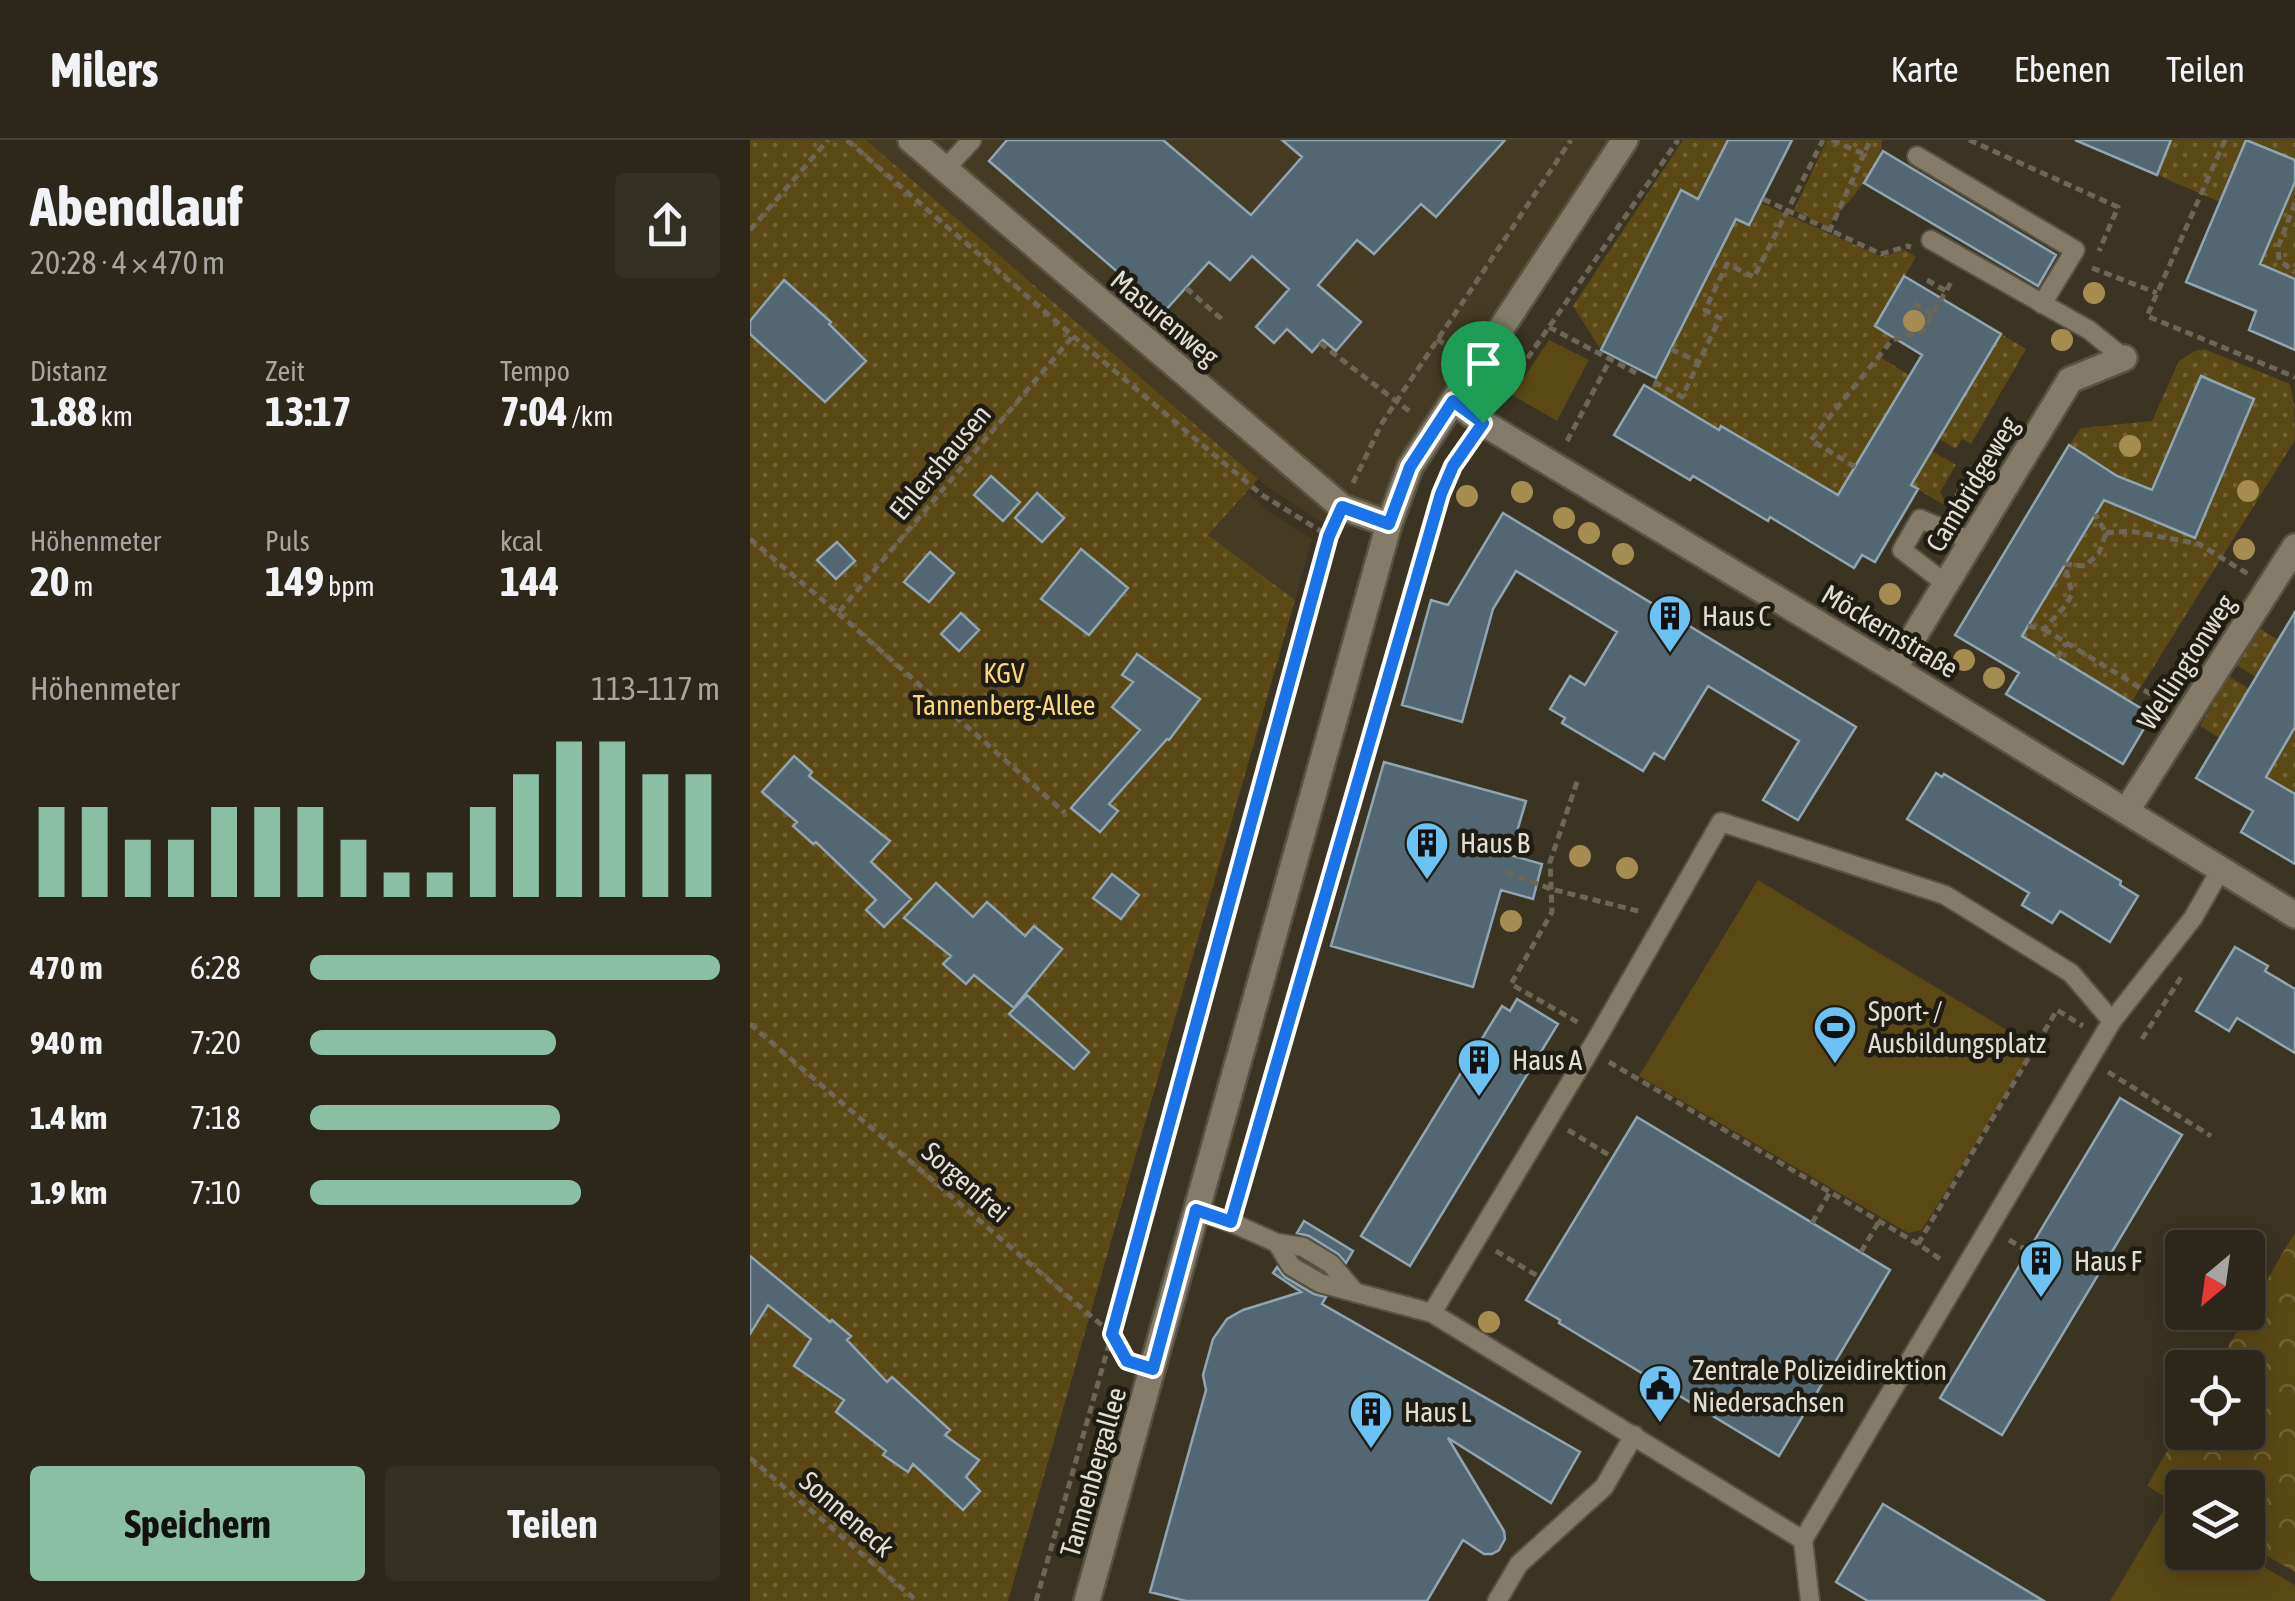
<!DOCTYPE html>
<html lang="de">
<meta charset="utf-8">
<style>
body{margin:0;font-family:"Asap Condensed",sans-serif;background:#342f23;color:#f1f3f6;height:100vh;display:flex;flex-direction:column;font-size:38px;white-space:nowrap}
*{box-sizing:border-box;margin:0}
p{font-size:32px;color:#a6a5a2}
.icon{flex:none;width:55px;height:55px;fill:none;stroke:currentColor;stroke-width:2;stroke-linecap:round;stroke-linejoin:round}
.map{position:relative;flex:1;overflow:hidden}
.drawer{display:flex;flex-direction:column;background:#2c271a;width:750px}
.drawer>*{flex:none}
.needle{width:65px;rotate:209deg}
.tools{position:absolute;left:1415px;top:1090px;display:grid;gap:20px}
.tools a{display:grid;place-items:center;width:100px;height:100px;border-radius:10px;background:#2c271a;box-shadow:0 5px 25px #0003,0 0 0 2px #484439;font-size:50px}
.pin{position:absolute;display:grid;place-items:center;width:85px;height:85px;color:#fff;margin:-102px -42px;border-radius:50% 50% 50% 0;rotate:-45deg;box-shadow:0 0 10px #0007}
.pin .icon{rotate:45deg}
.round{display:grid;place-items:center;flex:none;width:105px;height:105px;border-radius:10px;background:#342f23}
.headline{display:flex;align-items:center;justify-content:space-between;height:170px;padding:0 30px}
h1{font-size:55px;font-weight:700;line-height:75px}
.figures{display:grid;grid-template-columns:repeat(3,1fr);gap:15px;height:170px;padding:10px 30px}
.figures div{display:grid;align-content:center}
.figures b{font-size:42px;font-weight:700}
.figures small{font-size:28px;font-weight:400}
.figures p{font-size:28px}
.chart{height:280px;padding:20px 30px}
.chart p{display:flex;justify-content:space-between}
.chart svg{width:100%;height:180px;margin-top:10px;stroke:#8abfa5;stroke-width:6}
.action{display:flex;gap:20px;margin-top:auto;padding:20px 30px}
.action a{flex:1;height:115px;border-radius:10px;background:#8abfa5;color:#111;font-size:40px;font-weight:700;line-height:115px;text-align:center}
.action a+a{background:#342f23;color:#f1f3f6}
ul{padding:0 30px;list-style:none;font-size:32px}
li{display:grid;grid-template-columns:160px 120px 1fr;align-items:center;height:75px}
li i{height:25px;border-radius:12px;background:#8abfa5}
header{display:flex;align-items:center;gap:60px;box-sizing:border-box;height:140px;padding:0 50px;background:#2c271a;border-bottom:2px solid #484439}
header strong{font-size:48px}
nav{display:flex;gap:55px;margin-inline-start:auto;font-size:35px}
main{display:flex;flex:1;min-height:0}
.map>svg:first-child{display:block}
.built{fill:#453b23}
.grass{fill:#5a4815}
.forest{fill:url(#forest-crowns)}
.garden{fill:url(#garden-dots)}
.building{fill:#536773;stroke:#90a5b2;stroke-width:2.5}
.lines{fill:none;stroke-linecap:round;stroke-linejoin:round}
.lane-casing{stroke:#585243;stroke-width:22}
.street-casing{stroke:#585243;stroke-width:30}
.path{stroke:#6e6758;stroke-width:5;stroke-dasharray:8 5;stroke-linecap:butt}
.lane{stroke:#847c68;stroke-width:18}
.street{stroke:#847c68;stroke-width:25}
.tree{fill:#a58d52}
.route-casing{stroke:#fff;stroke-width:20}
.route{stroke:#1a73e8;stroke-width:12}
.labels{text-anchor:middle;stroke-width:9;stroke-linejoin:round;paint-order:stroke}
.street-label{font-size:28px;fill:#e3ded4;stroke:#1f1c14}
.poi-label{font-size:28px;fill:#e3ded4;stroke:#1f1c14;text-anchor:start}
.park-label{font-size:28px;fill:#fbd67a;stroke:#1f1c14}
</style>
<header>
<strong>Milers</strong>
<nav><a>Karte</a><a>Ebenen</a><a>Teilen</a></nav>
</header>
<main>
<section class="drawer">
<div class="headline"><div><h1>Abendlauf</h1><p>20:28 · 4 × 470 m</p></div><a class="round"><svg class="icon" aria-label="share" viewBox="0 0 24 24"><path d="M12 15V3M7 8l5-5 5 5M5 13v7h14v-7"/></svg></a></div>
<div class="figures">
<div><p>Distanz</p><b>1.88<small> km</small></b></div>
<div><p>Zeit</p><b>13:17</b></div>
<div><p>Tempo</p><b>7:04<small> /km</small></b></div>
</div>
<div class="figures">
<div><p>Höhenmeter</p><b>20<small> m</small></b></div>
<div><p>Puls</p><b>149<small> bpm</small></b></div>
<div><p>kcal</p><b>144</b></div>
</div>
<div class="chart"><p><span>Höhenmeter</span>113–117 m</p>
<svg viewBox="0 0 160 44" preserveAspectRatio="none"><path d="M5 44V22M15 44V22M25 44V30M35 44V30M45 44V22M55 44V22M65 44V22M75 44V30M85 44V38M95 44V38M105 44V22M115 44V14M125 44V6M135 44V6M145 44V14M155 44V14"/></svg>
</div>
<ul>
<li><b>470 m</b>6:28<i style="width:100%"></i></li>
<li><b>940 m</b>7:20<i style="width:60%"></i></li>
<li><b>1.4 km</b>7:18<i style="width:61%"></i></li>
<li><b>1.9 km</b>7:10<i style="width:66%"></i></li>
</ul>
<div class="action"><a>Speichern</a><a>Teilen</a></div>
</section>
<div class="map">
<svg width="1545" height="1461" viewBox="0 0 1545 1461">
<defs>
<pattern id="forest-crowns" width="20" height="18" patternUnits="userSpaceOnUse" patternTransform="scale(2.5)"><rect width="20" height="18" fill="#5a4815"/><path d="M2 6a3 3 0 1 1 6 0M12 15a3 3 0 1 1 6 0" fill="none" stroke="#726236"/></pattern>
<pattern id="garden-dots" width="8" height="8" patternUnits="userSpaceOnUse" patternTransform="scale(2.5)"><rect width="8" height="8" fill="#5a4815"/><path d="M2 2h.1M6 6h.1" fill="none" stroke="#726236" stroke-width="1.8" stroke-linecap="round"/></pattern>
</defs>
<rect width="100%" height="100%" fill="#3b3422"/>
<path class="built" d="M116 0H875L639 384 582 389 516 346Z
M497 351 519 372 562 399 545 460 457 395Z"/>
<path class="grass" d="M799 200 839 220 807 281 762 255Z
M1008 740 1285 907 1172 1090 1158 1093 889 936Z
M1415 1368 1432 1378V1412L1490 1413 1545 1445V1461H1360Z"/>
<path class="forest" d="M1545 1092V1432L1498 1405V1348H1432V1367L1397 1346 1432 1285V1292H1498V1228L1466 1227Z"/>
<path class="garden" d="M0 0H116L508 339 458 395 545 460 258 1461H0Z
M933 0H978L948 59 931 50 851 210 823 166Z
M1077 0H1132C1134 26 1094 66 1078 87L1044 70Z
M1421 0H1496L1470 62 1407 35Z
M1497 0H1545V20Z
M1545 42V139L1528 132 1524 141 1506 133Z
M1011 63 1132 117 1155 110 1166 117 1125 186 1143 197 1127 215 1159 235 1088 356 972 286 969 290 900 249 986 79 1000 85Z
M1251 194 1276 209 1221 304 1212 299 1206 309 1189 299Z
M1454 209 1540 244 1544 265 1545 300 1381 563 1272 497 1354 360 1445 397 1504 259 1450 237 1402 351 1367 336 1319 305 1331 288 1402 281 1429 221 1445 211Z
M1182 311 1206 325 1190 352 1199 368 1161 345Z
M1509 488 1528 500 1506 537 1486 525Z
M1479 536 1499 549 1470 598 1450 586Z
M1545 587V654L1516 637Z"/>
<path class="building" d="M257 0H413L501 75 552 17 532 0H755L686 77 671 64 624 114 607 100 568 145 611 182 586 211 573 200 562 212 537 189 524 203 506 187 539 149 502 116 480 140 459 122 414 172 239 21Z
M978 0H1042L999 85 986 79 906 238 851 210 931 50 948 59Z
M1325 0H1421L1407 35Z
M1496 0 1545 20V42L1510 124 1545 139V210L1499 190 1506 171 1436 142Z
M1133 11 1306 115 1288 146 1114 43Z
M1154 136 1251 194 1161 345 1168 349 1125 422 1112 415 1104 428 1020 377 1018 381 943 336 940 340 864 295 894 245 969 290 971 286 1088 355 1172 215 1125 186Z
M34 140 81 182 79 184 116 221 75 262 0 194V181Z
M1451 236 1504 259 1445 398 1354 360 1272 496 1402 575 1373 624 1256 554 1269 533 1205 495 1319 305 1367 336 1402 350Z
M241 336 270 362 253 381 224 355Z
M287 353 314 378 292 402 265 378Z
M753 373 1106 587 1048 680 1013 660 1049 601 958 546 914 619 904 613 893 631 812 583 815 578 800 569 820 536 835 545 867 492 766 431 743 469 712 582 652 565 681 460 698 465Z
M87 402 105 421 86 439 67 420Z
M331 409 378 448 339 495 291 459Z
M180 412 204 433 179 462 154 442Z
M1545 472V587L1516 637 1545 654V724L1491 692 1503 671 1446 638Z
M211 473 229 490 209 511 191 494Z
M387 514 450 559 419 600 417 599 359 664 368 671 350 692 321 668 390 590 362 567 383 542 372 535Z
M44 616 62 632 59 636 140 701 121 722 161 759 134 787 116 770 126 760 66 702 63 704 43 686 47 682 12 652Z
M634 622 776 661 760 715 792 724 783 759 751 750 723 847 581 806Z
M1186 633 1192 637 1194 634 1371 741 1370 745 1388 756 1360 802 1310 771 1302 783 1272 765 1279 753 1157 679Z
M362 734 389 755 371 779 343 758Z
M186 743 223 777 237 762 275 796 284 786 312 809 264 868 224 835 216 844 193 824 201 816 154 778Z
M1485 807 1518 826 1515 831 1545 849V913L1487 878 1479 891 1446 871Z
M277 855 339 912 324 929 259 874Z
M767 859 808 884 660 1126 611 1096 752 866 760 871Z
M1370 958 1432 995 1252 1295 1190 1258Z
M887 977 1140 1130 1029 1316 809 1183 810 1180 776 1160Z
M554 1081 603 1111 596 1123 588 1114 559 1096 547 1093Z
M0 1116 80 1182 82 1180 101 1196 97 1200 137 1242 142 1237 200 1290 195 1295 229 1320 216 1337 230 1351 213 1370 163 1324 158 1332 133 1315 136 1311 86 1272 94 1260 44 1226 61 1199 18 1165 0 1194Z
M527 1127 535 1137 564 1154 576 1157 572 1164 830 1312 801 1363 698 1298 754 1391 755 1399 749 1410 742 1414H734L713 1400 677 1461H436L400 1452 456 1250 453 1235 463 1199 477 1179 493 1170 551 1152 523 1133Z
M1133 1364 1294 1461H1118L1086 1442Z"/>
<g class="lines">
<g class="lane-casing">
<path id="lane" d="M1167 16 1325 110 1292 164
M195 29 222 0
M1181 100 1339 190 1374 218
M1196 444 1152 410 1170 379 1222 401
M446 1070 487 1085 527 1103 553 1107 581 1124 606 1153
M527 1103 541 1126 570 1143 682 1173 1053 1400 1362 881 1443 778 1471 729
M682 1173 849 895 971 682 1195 755 1321 833 1362 881
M1053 1400 1060 1461
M747 1461 769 1424 854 1347 884 1295"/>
</g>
<g class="street-casing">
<path id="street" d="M161 0 592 367 639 384
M703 261 733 283 1144 529 1545 775
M1144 529 1320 240 1374 218
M1377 670 1545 407
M337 1461 639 384 660 327 875 0"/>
</g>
<path class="path" d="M97 0 323 196 512 355 579 396
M1082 0 1114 14 1120 0
M1219 0 1368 67 1349 111
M1475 0 1397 176 1545 237
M1013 59 1131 114 1158 106 1161 107
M1545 63 1528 107 1529 120 1545 132
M0 90 78 0
M1079 92 1114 14
M1342 128 1407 153
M1177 140 1196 151
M436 148 474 181
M1164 163 1182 175
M799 187 886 233
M687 199 706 212
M570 203 663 274
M921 209 949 222
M904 242 932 257 970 178 955 170 977 124 1004 137 1073 0
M748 261 928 0
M817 301 860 220
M1105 327 1061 300 1142 200 1172 192 1203 139
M603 343 632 283 821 0
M1356 393 1380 391 1449 404 1498 434
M0 399 88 473 323 196
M88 473 315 673
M1278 486 1294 489 1315 466 1322 454 1315 424 1335 426 1349 413 1356 393 1345 374
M1294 489 1415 563
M1307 518 1316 503
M827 642 800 722 802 772 761 844 829 883
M756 732 801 749 892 772
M0 884 362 1194 377 1220
M1392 899 1433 834
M859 922 1168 1104 1193 1121
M1358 932 1461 996
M818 990 862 1017
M487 1060 691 354 703 326 717 307
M1062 1083 1080 1052
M1259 1100 1278 1111
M1168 1104 1307 870 1333 886
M746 1111 791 1138
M1111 1112 1131 1078
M0 1318 167 1461
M286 1461 362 1194 582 389"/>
<use href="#lane" class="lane"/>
<use href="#street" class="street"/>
</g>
<g class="tree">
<circle cx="1344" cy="153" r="11"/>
<circle cx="1164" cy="181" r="11"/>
<circle cx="1312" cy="200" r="11"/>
<circle cx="1380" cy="306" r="11"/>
<circle cx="1498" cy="351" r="11"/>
<circle cx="772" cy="352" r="11"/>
<circle cx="717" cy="356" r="11"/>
<circle cx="1216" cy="357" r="11"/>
<circle cx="814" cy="378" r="11"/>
<circle cx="839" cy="393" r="11"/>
<circle cx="1494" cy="409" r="11"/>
<circle cx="873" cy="414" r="11"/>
<circle cx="1140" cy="454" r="11"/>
<circle cx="1214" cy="520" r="11"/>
<circle cx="1244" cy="538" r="11"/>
<circle cx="830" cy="716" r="11"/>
<circle cx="877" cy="728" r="11"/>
<circle cx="761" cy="781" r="11"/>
<circle cx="739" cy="1182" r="11"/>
</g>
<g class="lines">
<g class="route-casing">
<path id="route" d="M703 261 733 283 703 326 691 354 481 1082 446 1070 403 1229 377 1221 362 1194 579 396 592 367 639 384 660 327Z"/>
</g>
<use href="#route" class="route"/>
</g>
<defs>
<g id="building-pin" transform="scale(2.25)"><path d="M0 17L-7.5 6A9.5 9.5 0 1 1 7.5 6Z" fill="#6cc2f3" stroke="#1f1c14"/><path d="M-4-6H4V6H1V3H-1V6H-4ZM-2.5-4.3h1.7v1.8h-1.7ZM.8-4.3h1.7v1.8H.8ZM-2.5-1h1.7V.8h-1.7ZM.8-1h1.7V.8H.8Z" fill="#111"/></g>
<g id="stadium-pin" transform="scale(2.25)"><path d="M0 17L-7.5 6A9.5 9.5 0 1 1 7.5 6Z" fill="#6cc2f3" stroke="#1f1c14"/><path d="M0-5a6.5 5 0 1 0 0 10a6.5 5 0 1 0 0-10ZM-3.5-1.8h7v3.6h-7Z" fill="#111"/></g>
<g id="civic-pin" transform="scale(2.25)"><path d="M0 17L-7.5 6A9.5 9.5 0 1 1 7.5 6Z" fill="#6cc2f3" stroke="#1f1c14"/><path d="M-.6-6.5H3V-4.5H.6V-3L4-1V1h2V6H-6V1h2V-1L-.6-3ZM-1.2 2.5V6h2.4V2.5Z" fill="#111"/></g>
</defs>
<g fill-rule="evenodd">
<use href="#building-pin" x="920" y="476"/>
<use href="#building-pin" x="677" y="703"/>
<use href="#stadium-pin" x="1085" y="887"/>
<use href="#building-pin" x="729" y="920"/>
<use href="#building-pin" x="1291" y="1121"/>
<use href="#civic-pin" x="910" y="1246"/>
<use href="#building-pin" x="621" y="1272"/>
</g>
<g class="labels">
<g class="street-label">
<text transform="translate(415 178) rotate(40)" y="10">Masurenweg</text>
<text transform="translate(190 322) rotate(-50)" y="10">Ehlershausen</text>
<text transform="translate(1222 344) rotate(-59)" y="10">Cambridgeweg</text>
<text transform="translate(1140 491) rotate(31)" y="10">Möckernstraße</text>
<text transform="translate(1436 522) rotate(-57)" y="10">Wellingtonweg</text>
<text transform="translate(216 1042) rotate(41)" y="10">Sorgenfrei</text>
<text transform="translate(343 1332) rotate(-74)" y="10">Tannenbergallee</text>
<text transform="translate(97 1374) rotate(41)" y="10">Sonneneck</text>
</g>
<g class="poi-label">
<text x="952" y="486">Haus C</text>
<text x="710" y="713">Haus B</text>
<text x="1118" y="881">Sport- /<tspan x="1118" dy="32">Ausbildungsplatz</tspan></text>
<text x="762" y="930">Haus A</text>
<text x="1324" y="1131">Haus F</text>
<text x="942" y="1240">Zentrale Polizeidirektion<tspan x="942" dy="32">Niedersachsen</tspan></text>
<text x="654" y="1282">Haus L</text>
</g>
<g class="park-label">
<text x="254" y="543">KGV<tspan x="254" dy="32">Tannenberg-Allee</tspan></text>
</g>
</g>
</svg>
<div class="tools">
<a><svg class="needle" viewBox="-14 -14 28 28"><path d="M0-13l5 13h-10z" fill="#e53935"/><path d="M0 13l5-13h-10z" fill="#a6a5a2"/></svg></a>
<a><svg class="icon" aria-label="locate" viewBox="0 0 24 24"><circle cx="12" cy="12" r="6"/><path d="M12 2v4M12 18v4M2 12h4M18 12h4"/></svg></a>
<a><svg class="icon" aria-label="layers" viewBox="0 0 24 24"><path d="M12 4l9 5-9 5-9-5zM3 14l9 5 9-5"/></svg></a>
</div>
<div class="pin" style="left:733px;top:283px;background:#1e9e55"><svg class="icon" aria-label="arrive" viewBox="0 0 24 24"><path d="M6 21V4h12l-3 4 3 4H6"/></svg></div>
</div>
</main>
